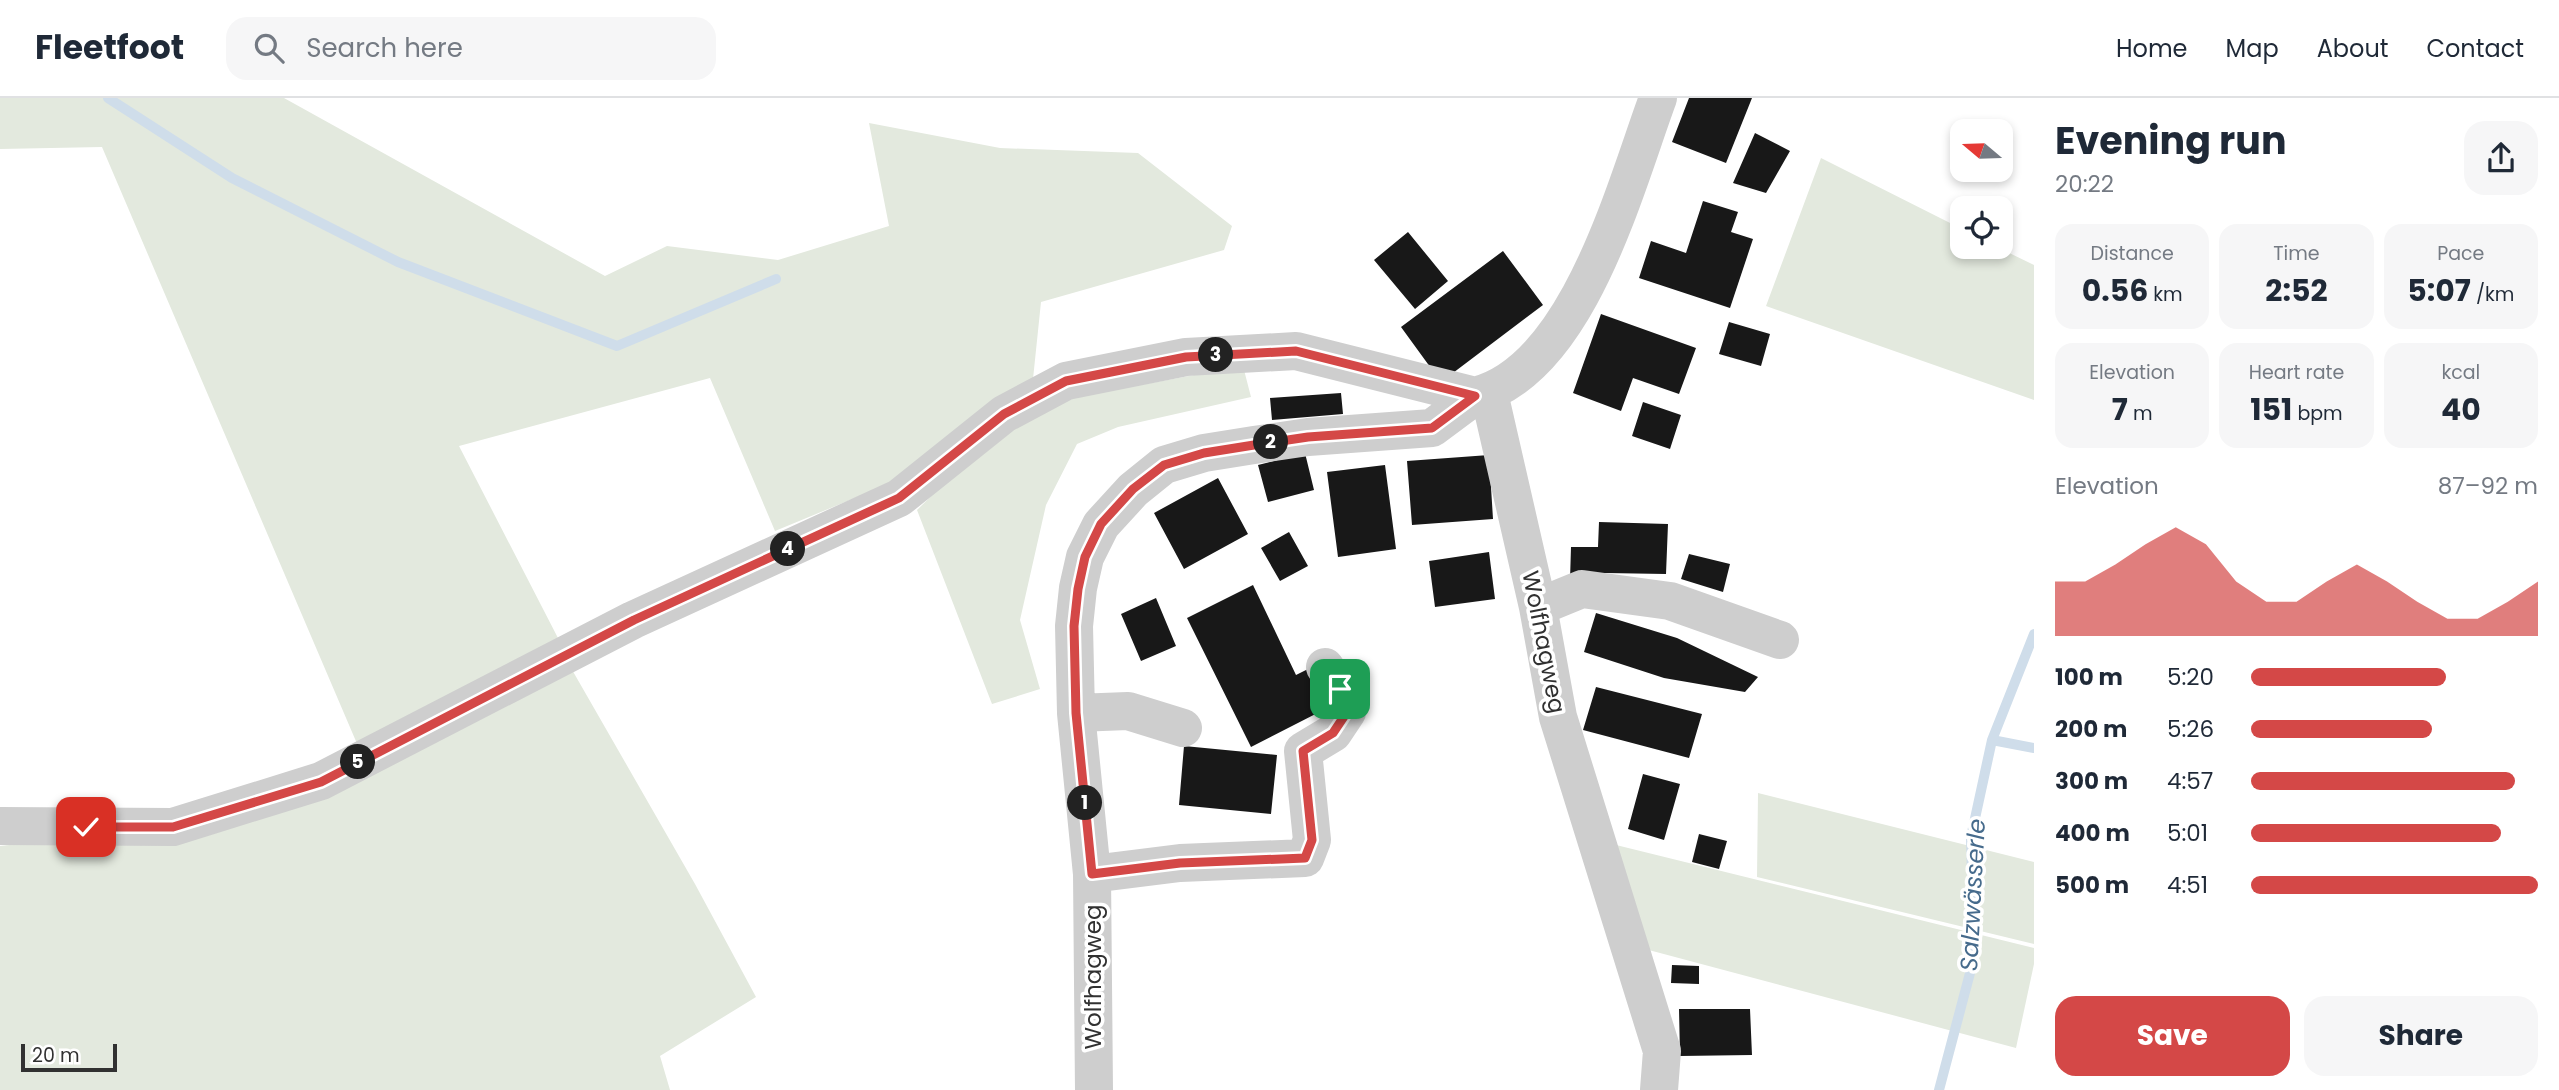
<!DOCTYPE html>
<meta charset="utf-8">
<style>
body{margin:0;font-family:Poppins,sans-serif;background:#f6f6f7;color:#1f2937;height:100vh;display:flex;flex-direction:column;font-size:26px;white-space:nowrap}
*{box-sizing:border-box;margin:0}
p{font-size:23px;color:#747a83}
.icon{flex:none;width:38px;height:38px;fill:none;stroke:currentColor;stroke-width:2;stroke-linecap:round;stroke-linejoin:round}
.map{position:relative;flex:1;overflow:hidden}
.drawer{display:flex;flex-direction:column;background:#fff;width:525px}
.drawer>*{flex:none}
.needle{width:46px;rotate:289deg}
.buttons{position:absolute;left:1950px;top:21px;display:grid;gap:14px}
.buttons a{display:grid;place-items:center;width:63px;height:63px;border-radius:14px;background:#fff;box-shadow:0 4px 10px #0003;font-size:35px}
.scale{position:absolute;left:21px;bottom:18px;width:96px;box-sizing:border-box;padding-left:7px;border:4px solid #313131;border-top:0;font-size:19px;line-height:24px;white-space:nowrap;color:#313131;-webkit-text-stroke:5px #fff;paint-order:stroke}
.pin{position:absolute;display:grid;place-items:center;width:60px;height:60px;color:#fff;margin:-30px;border-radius:14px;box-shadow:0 4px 10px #0006}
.km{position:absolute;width:35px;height:35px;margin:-18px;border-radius:50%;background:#222;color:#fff;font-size:19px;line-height:35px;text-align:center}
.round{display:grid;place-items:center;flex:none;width:74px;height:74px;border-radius:21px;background:#f6f6f7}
.summary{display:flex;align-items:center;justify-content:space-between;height:119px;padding:0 21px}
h1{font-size:38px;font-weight:700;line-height:52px}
.figures{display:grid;grid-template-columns:repeat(3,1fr);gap:10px;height:119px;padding:7px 21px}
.figures div{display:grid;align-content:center;border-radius:18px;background:#f6f6f7;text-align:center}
.figures b{font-size:30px;font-weight:700}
.figures small{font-size:19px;font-weight:400}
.figures p{font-size:19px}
.chart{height:196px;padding:14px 21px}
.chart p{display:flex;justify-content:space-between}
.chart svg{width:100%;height:126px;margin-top:7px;fill:#d44847;opacity:.7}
.button{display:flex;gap:14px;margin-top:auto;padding:14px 21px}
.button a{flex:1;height:80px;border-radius:21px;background:#d44847;color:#fff;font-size:28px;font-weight:700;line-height:80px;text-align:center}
.button a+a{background:#f6f6f7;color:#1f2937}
ul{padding:0 21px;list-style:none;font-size:23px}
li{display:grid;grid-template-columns:112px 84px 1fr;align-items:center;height:52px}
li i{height:18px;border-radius:9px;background:#d44847}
header{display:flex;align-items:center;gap:42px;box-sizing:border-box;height:98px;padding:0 35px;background:#fff;border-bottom:2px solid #e0e1e3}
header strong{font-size:33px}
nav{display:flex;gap:38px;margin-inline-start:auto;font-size:24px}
.search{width:490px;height:63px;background:#f6f6f7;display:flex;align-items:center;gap:18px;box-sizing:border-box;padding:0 24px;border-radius:21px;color:#747a83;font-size:26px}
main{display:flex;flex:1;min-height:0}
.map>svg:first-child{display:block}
.green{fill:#e3e9de}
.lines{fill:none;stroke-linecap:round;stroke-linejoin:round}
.stream{stroke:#cfddea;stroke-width:10}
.building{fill:#181818}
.minor{stroke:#cecece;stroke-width:38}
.route-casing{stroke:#fff;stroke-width:14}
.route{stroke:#d44847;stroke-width:9}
.labels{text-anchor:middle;stroke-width:7;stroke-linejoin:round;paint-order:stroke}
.street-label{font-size:23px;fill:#313131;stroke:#fff}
.water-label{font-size:24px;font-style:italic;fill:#466b8c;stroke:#fff}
</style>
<header>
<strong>Fleetfoot</strong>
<div class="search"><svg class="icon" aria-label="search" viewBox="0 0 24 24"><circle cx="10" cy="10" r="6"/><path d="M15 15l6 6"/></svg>Search here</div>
<nav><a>Home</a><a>Map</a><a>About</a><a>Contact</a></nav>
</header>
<main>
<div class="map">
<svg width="2034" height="992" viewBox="0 0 2034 992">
<rect width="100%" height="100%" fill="#fff"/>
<path class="green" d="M0 0H284L605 178 667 148 778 162 889 128 869 25 1000 50 1138 55 1232 128 1224 152 1041 204 1033 281 896 383 775 433 710 280 459 348 559 542 358 648 102 49 0 51Z
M1821 60 1962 131V149H1997L2034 167V302L1766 208Z
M1243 268 1251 299 1118 329 1077 346 1046 407 1020 522 1040 591 992 606 917 412 978 352 1054 303Z
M571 570 695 786 756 899 660 958 670 992H0V748L173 729Z
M1758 695 2034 764V846L1757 779Z
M1612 746 2034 850V866L2016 950 1645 851Z"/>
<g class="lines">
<path class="stream" d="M108 0 232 80 398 164 617 248 776 181
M1992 642 2034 650
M1939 992 1974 860 1971 739 1992 642 2034 536"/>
</g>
<path class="building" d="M1689 0H1752L1726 65 1672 44Z
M1755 35 1790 53 1766 95 1733 85Z
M1703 103 1738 114 1731 134 1753 141 1730 210 1639 180 1651 143 1686 155Z
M1408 134 1448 183 1415 211 1374 162Z
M1503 153 1543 207 1441 284 1401 229Z
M1601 216 1696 250 1679 296 1633 280 1621 313 1573 295Z
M1729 224 1770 236 1761 268 1719 256Z
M1341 295 1343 316 1272 322 1270 300Z
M1643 304 1681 317 1670 351 1632 338Z
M1305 355 1314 392 1268 404 1258 367Z
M1489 357 1493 421 1412 427 1407 363Z
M1385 367 1396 451 1338 459 1327 374Z
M1218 380 1248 436 1184 471 1154 415Z
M1599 424 1668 426 1666 476 1605 475 1570 482 1571 449H1598Z
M1289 434 1308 468 1280 483 1261 450Z
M1489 454 1495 501 1435 509 1429 463Z
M1689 456 1730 466 1723 494 1681 481Z
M1253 487 1296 577 1320 565 1339 604 1251 649 1187 520Z
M1156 500 1176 548 1141 563 1121 516Z
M1596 515 1677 540 1758 579 1745 594 1664 580 1584 554Z
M1596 589 1702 616 1689 660 1583 632Z
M1184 648 1277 657 1271 716 1179 707Z
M1643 676 1680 686 1664 742 1628 731Z
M1699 736 1727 743 1719 771 1692 764Z
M1672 867 1699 868V886L1671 885Z
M1679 911H1750L1752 957 1680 958Z"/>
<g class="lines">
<path class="minor" d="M1489 295 1538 509 1558 619 1662 953 1659 992
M1538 509 1582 491 1670 503 1780 542
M1076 615 1128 613 1183 630
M0 728 173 729 321 683 633 522 899 400 1004 316 1066 283 1186 259 1296 253 1475 298C1578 272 1625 89 1658 0
M1092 776 1180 765 1305 760 1312 742 1303 653 1333 635 1347 614 1340 591 1325 569
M1094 992 1092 776 1076 615 1074 528 1078 490 1085 459 1101 427 1133 392 1164 367 1204 355 1254 347 1308 339 1432 330 1475 298"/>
</g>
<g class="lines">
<g class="route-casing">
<path id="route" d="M86 729H173L321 684 634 522 899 400 1004 316 1066 283 1186 259 1296 253 1475 298 1432 330 1308 339 1254 347 1204 355 1164 367 1133 391 1101 426 1085 459 1078 491 1074 528 1076 615 1092 776 1180 765 1305 760 1312 742 1303 653 1333 635 1347 614 1340 591"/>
</g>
<use href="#route" class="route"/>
</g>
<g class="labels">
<g class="street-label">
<text transform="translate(1544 544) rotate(79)" y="8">Wolfhagweg</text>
<text transform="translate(1093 879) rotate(-90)" y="8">Wolfhagweg</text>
</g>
<g class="water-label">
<text transform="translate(1973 797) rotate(-87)" y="8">Salzwässerle</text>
</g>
</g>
</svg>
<div class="buttons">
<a><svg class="needle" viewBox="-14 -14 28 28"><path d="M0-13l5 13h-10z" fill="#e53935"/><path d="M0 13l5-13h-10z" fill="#747a83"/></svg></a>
<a><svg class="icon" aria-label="locate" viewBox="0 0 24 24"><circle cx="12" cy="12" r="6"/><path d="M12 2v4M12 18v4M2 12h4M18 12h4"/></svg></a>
</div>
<div class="scale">20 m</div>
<div class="pin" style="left:1340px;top:591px;background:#1e9e55"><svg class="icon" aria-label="arrive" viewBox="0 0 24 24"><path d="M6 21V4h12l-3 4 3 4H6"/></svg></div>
<div class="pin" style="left:86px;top:729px;background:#d93025"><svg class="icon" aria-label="check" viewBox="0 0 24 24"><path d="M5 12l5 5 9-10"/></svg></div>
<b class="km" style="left:1085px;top:705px">1</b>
<b class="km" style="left:1271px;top:344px">2</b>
<b class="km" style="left:1216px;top:257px">3</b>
<b class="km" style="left:788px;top:451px">4</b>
<b class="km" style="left:358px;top:664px">5</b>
</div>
<section class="drawer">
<div class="summary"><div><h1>Evening run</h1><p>20:22</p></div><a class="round"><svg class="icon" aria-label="share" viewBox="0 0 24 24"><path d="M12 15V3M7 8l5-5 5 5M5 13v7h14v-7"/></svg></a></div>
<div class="figures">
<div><p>Distance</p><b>0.56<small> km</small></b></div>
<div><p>Time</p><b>2:52</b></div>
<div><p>Pace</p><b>5:07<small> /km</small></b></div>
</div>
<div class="figures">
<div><p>Elevation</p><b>7<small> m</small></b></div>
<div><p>Heart rate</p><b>151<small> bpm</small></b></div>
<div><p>kcal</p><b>40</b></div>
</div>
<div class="chart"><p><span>Elevation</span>87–92 m</p>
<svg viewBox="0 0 160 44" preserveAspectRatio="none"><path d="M0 44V25L10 25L20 19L30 12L40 6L50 12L60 25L70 32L80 32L90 25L100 19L110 25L120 32L130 38L140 38L150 32L160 25V44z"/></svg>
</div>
<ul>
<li><b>100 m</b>5:20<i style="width:68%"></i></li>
<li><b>200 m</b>5:26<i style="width:63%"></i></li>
<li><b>300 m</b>4:57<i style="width:92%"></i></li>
<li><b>400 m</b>5:01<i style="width:87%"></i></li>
<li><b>500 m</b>4:51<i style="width:100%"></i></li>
</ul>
<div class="button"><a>Save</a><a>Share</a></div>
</section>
</main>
